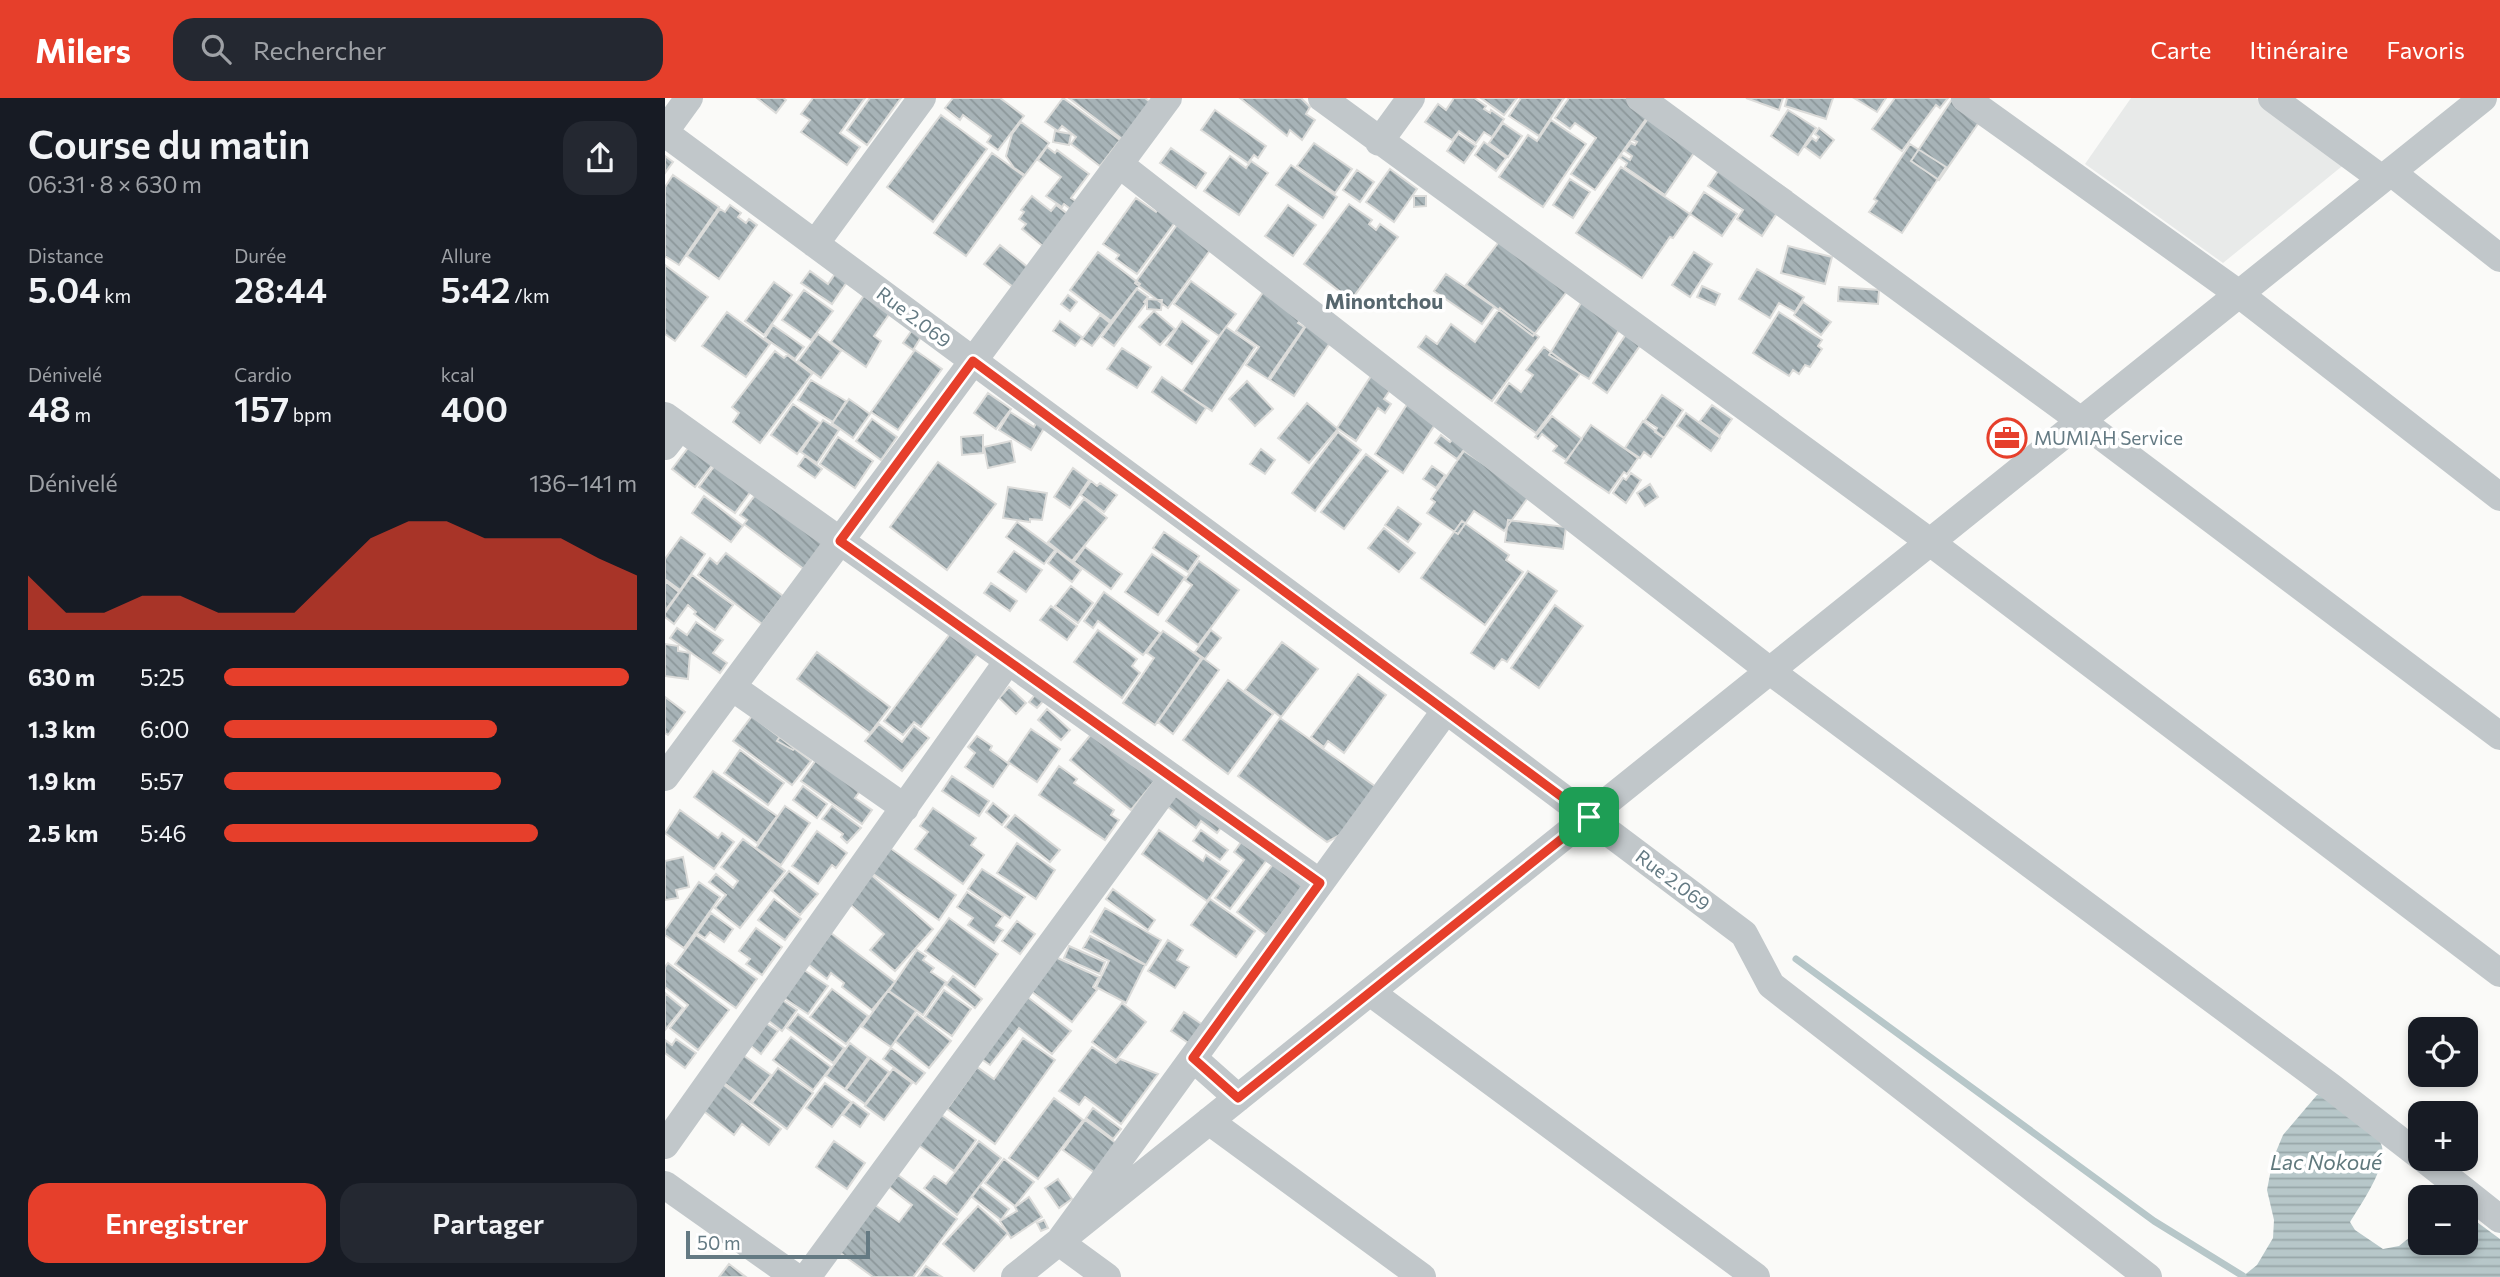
<!DOCTYPE html>
<html lang="fr">
<meta charset="utf-8">
<style>
body{margin:0;font-family:Commissioner,sans-serif;background:#242831;color:#f1f3f6;height:100vh;display:flex;flex-direction:column;font-size:26px;white-space:nowrap}
*{box-sizing:border-box;margin:0}
p{font-size:23px;color:#9ea1a6}
.icon{flex:none;width:38px;height:38px;fill:none;stroke:currentColor;stroke-width:2;stroke-linecap:round;stroke-linejoin:round}
.map{position:relative;flex:1;overflow:hidden}
.panel{display:flex;flex-direction:column;background:#171b24;width:665px}
.panel>*{flex:none}
.fabs{position:absolute;left:1743px;top:919px;display:grid;gap:14px}
.fabs a{display:grid;place-items:center;width:70px;height:70px;border-radius:14px;background:#171b24;box-shadow:0 4px 10px #0003;font-size:35px}
.scale{position:absolute;left:21px;bottom:18px;width:184px;box-sizing:border-box;padding-left:7px;border:4px solid #647a83;border-top:0;font-size:19px;line-height:24px;white-space:nowrap;color:#647a83;-webkit-text-stroke:5px #fff;paint-order:stroke}
.pin{position:absolute;display:grid;place-items:center;width:60px;height:60px;color:#fff;margin:-30px;border-radius:14px;box-shadow:0 4px 10px #0006}
.round{display:grid;place-items:center;flex:none;width:74px;height:74px;border-radius:21px;background:#242831}
.head{display:flex;align-items:center;justify-content:space-between;height:119px;padding:0 28px}
h1{font-size:38px;font-weight:600;line-height:52px}
.stats{display:grid;grid-template-columns:repeat(3,1fr);gap:10px;height:119px;padding:7px 28px}
.stats div{display:grid;align-content:center}
.stats b{font-size:35px;font-weight:600}
.stats small{font-size:19px;font-weight:400}
.stats p{font-size:19px}
.chart{height:196px;padding:14px 28px}
.chart p{display:flex;justify-content:space-between}
.chart svg{width:100%;height:126px;margin-top:7px;fill:#e63f2b;opacity:.7}
.action{display:flex;gap:14px;margin-top:auto;padding:14px 28px}
.action a{flex:1;height:80px;border-radius:21px;background:#e63f2b;color:#fff;font-size:28px;font-weight:600;line-height:80px;text-align:center}
.action a+a{background:#242831;color:#f1f3f6}
ul{padding:0 28px;list-style:none;font-size:23px}
li{display:grid;grid-template-columns:112px 84px 1fr;align-items:center;height:52px}
li i{height:18px;border-radius:9px;background:#e63f2b}
header{display:flex;align-items:center;gap:42px;box-sizing:border-box;height:98px;padding:0 35px;background:#e63f2b;color:#fff}
header strong{font-size:33px}
nav{display:flex;gap:38px;margin-inline-start:auto;font-size:24px}
.search{width:490px;height:63px;background:#242831;display:flex;align-items:center;gap:18px;box-sizing:border-box;padding:0 24px;border-radius:21px;color:#9ea1a6;font-size:26px}
main{display:flex;flex:1;min-height:0}
.map>svg:first-child{display:block}
.built{fill:#e8eae9}
.water{fill:url(#water-rules)}
.lines{fill:none;stroke-linecap:round;stroke-linejoin:round}
.stream{stroke:#b7c7c9;stroke-width:7}
.building{fill:url(#building-back-hatch);stroke:#dcdcda;stroke-width:2}
.minor{stroke:#c1c7ca;stroke-width:28}
.route-casing{stroke:#fff;stroke-width:14}
.route{stroke:#e63f2b;stroke-width:9}
.labels{text-anchor:middle;stroke-width:7;stroke-linejoin:round;paint-order:stroke}
.street-label{font-size:19px;fill:#647a83;stroke:#fff}
.poi-label{font-size:19px;fill:#647a83;stroke:#fff;text-anchor:start}
.neighbourhood-label{font-size:21px;font-weight:bold;fill:#57676e;stroke:#fff}
.water-label{font-size:21px;font-style:italic;fill:#5f787c;stroke:#fff}
</style>
<header>
<strong>Milers</strong>
<div class="search"><svg class="icon" aria-label="search" viewBox="0 0 24 24"><circle cx="10" cy="10" r="6"/><path d="M15 15l6 6"/></svg>Rechercher</div>
<nav><a>Carte</a><a>Itinéraire</a><a>Favoris</a></nav>
</header>
<main>
<section class="panel">
<div class="head"><div><h1>Course du matin</h1><p>06:31 · 8 × 630 m</p></div><a class="round"><svg class="icon" aria-label="share" viewBox="0 0 24 24"><path d="M12 15V3M7 8l5-5 5 5M5 13v7h14v-7"/></svg></a></div>
<div class="stats">
<div><p>Distance</p><b>5.04<small> km</small></b></div>
<div><p>Durée</p><b>28:44</b></div>
<div><p>Allure</p><b>5:42<small> /km</small></b></div>
</div>
<div class="stats">
<div><p>Dénivelé</p><b>48<small> m</small></b></div>
<div><p>Cardio</p><b>157<small> bpm</small></b></div>
<div><p>kcal</p><b>400</b></div>
</div>
<div class="chart"><p><span>Dénivelé</span>136–141 m</p>
<svg viewBox="0 0 160 44" preserveAspectRatio="none"><path d="M0 44V25L10 38L20 38L30 32L40 32L50 38L60 38L70 38L80 25L90 12L100 6L110 6L120 12L130 12L140 12L150 19L160 25V44z"/></svg>
</div>
<ul>
<li><b>630 m</b>5:25<i style="width:98%"></i></li>
<li><b>1.3 km</b>6:00<i style="width:66%"></i></li>
<li><b>1.9 km</b>5:57<i style="width:67%"></i></li>
<li><b>2.5 km</b>5:46<i style="width:76%"></i></li>
</ul>
<div class="action"><a>Enregistrer</a><a>Partager</a></div>
</section>
<div class="map">
<svg width="1835" height="1179" viewBox="0 0 1835 1179">
<defs>
<pattern id="water-rules" width="6" height="5" patternUnits="userSpaceOnUse" patternTransform="scale(1.75)"><rect width="6" height="5" fill="#b7c7c9"/><path d="M0 2.5h6" fill="none" stroke="#98a7a9"/></pattern>
<pattern id="building-back-hatch" width="6" height="6" patternUnits="userSpaceOnUse" patternTransform="scale(1.75)"><rect width="6" height="6" fill="#a7b3b7"/><path d="M-1 5l2 2M0 0l6 6M5-1l2 2" fill="none" stroke="#8c979a"/></pattern>
</defs>
<rect width="100%" height="100%" fill="#fafaf8"/>
<path class="built" d="M1466 0H1591L1681 65 1558 165 1420 66Z"/>
<path class="water" d="M1652 997 1660 998C1672 1008 1708 1034 1715 1044 1727 1063 1695 1107 1685 1124L1690 1132 1718 1151 1734 1148 1755 1131V1144H1801V1116L1835 1141V1179H1577L1592 1167 1608 1140 1609 1122 1602 1092 1608 1061 1618 1037Z"/>
<g class="lines">
<path class="stream" d="M1131 861 1489 1123 1578 1178"/>
</g>
<path class="building" d="M92 0H118L121 2 111 15Z
M148 0H200L175 35 195 49 182 67 136 34 145 22 136 16Z
M205 0H236L202 47 182 32Z
M288 0H335L359 18 333 52 322 44 326 38 298 17 295 22 280 10Z
M398 0 455 42 435 68 406 46 411 39 397 28 393 33 380 24Z
M404 0H480L485 4 457 41Z
M575 0H636L645 9 641 16 650 22 637 42 625 32 622 38Z
M789 0H809L821 8 819 11 825 15 826 12 839 21 827 39 819 34 811 45 794 33 787 42 760 24 773 6 781 12Z
M816 0H852L839 17Z
M856 0H899L874 38 844 18Z
M904 0H996L930 92 906 76 931 40 910 25 905 31 890 20Z
M1081 0H1118L1114 12Z
M1122 0H1168L1161 21 1120 8Z
M1189 0H1221L1212 14Z
M1230 0H1283L1275 10 1271 7 1237 53 1207 31Z
M1288 0 1317 20 1274 82 1246 63Z
M550 12 601 48 593 60 589 57 583 65 536 32Z
M989 12 1040 39 1000 97 960 69 962 65 955 60 957 57 965 62 967 58 960 53 966 45 970 47 972 44 968 42Z
M1123 12 1151 30 1133 57 1106 38Z
M276 17 322 51 268 124 222 89Z
M886 22 921 46 878 109 834 79 863 37 872 43Z
M356 24 384 45 360 77 349 70 341 58 347 36Z
M838 25 857 38 843 59 824 45Z
M1154 30 1169 42 1155 60 1140 49 1147 40 1151 43 1154 39 1150 36Z
M390 33 406 36 404 47 388 44Z
M793 36 811 48 799 65 782 53Z
M819 44 841 60 831 73 810 57Z
M649 45 687 71 670 95 632 68Z
M1245 46 1281 69 1237 135 1204 114 1212 103 1209 101Z
M382 49 390 55 392 52 424 76 406 100 414 105 408 113 399 106 397 109 381 98 396 79 373 62Z
M506 50 541 75 531 90 495 65Z
M1066 54 1126 94 1097 138 1072 121 1078 112 1043 88Z
M327 55 359 78 301 158 269 135Z
M0 58 8 64 0 75Z
M565 58 581 70 586 63 603 75 574 117 539 93Z
M626 67 672 99 658 120 611 87Z
M956 69 1025 116 1008 140 1005 139 977 180 911 135Z
M725 71 752 91 729 124 701 104Z
M692 72 709 84 695 104 678 92Z
M8 77 54 109 14 167 0 158V89Z
M905 81 925 94 908 120 888 107Z
M1039 94 1072 116 1057 138 1025 116Z
M367 98 386 113 391 107 404 117 379 149 357 131 361 126 354 121 359 114 356 112Z
M749 98H761V108L749 109Z
M471 100 491 114 494 110 511 123 472 176 451 161 454 157 438 146Z
M684 106 707 122 704 126 711 132 715 126 733 139 686 202 639 166Z
M65 107 76 115 73 119 81 125 84 121 92 127 54 181 22 158 55 111 60 114Z
M623 107 651 127 628 158 600 138Z
M517 120 546 151 503 210 470 185Z
M846 128 913 179 868 238 801 187Z
M335 147 364 170 348 189 319 166Z
M1123 148 1167 159 1160 186 1116 175Z
M433 154 475 186 446 223 405 192Z
M1029 154 1047 166 1025 199 1007 187Z
M0 167 43 199 10 243 0 236Z
M174 170 186 178 167 206 136 185 145 173 163 186Z
M1092 171 1139 199 1130 214 1114 205 1105 220 1074 201Z
M781 176 829 209 817 226 769 193Z
M526 183 571 216 554 238 509 206Z
M606 183 644 209 633 225 639 229 603 281 581 267 594 249 571 233Z
M109 184 127 197 99 237 80 223Z
M1037 188 1055 196 1050 207 1032 199Z
M205 189 230 208 209 238 216 243 201 269 166 244Z
M1174 189 1214 192 1213 206 1173 203Z
M472 191 483 199 479 204 481 205 449 248 437 239Z
M139 192 168 213 146 242 117 222Z
M924 192 964 216 924 281 884 257Z
M403 197 412 204 405 213 396 206Z
M482 201 497 202 496 212 482 211Z
M1138 204 1166 224 1156 237 1129 217Z
M835 210 874 239 827 303 753 249 761 238 772 246 786 226 810 244Z
M489 213 510 231 495 247 474 229Z
M62 214 105 246 81 279 37 248Z
M1114 214 1157 242 1153 248 1157 251 1145 269 1140 267 1134 276 1128 272 1124 278 1088 255Z
M649 216 673 233 629 298 605 282Z
M435 217 445 225 427 248 417 241Z
M395 223 417 239 410 248 388 233Z
M517 223 544 243 527 266 501 247Z
M252 225 261 231 248 252 238 245Z
M108 227 139 249 130 261 100 240Z
M561 229 590 249 547 313 517 293Z
M966 229 981 239 942 295 928 285Z
M153 236 176 253 156 280 133 263Z
M879 249 915 276 871 335 830 305 844 285 856 294 868 277 861 272Z
M457 250 486 269 472 290 442 271Z
M250 252 277 271 233 332 206 314Z
M110 253 119 260 122 257 147 276 95 345 68 324 74 315 67 309Z
M710 272 730 285 719 301 726 306 720 315 713 310 691 343 672 330Z
M497 279 541 310 531 325 487 294Z
M146 282 181 303 168 324 133 302Z
M582 283 608 311 590 328 564 301Z
M750 294 779 313 738 375 710 356Z
M323 295 346 311 331 331 309 315Z
M997 297 1018 312 999 340 990 334 992 330 980 322Z
M184 301 205 316 188 340 167 325Z
M642 305 673 331 644 365 613 340Z
M128 306 155 325 132 356 106 337Z
M1047 307 1067 321 1055 338 1035 323Z
M345 314 369 329 373 322 381 327 366 352 334 332Z
M1021 315 1055 340 1046 353 1012 328Z
M887 318 917 341 901 362 888 353 892 348 877 336 873 341 870 339Z
M207 321 232 339 216 362 191 343Z
M158 322 174 332 152 365 136 354Z
M978 323 999 340 986 359 979 354 975 360 960 350Z
M926 327 973 360 962 376 959 374 944 395 900 365Z
M35 334 48 366 30 389 7 371Z
M673 334 696 352 650 413 627 395Z
M318 337V355L297 357 296 339Z
M776 337 785 344 790 338 810 337 792 361 770 345Z
M173 339 208 363 190 390 155 366Z
M346 343 350 364 323 370 319 349Z
M62 351 98 377 70 415 34 389Z
M596 351 610 362 600 376 585 366Z
M799 353 835 377 867 394 839 433 809 413 793 436 762 415 770 404 766 401Z
M701 356 723 373 679 431 656 414Z
M140 358 157 371 150 380 133 368Z
M273 364 331 406 282 472 225 429Z
M767 368 780 377 771 390 758 381Z
M408 370 424 382 405 410 389 399Z
M966 375 976 382 961 405 948 395 958 380 961 382Z
M426 383 432 388 435 385 452 397 439 414 416 397Z
M985 386 993 399 980 408 972 395Z
M343 389 382 395 377 422 365 421V424L338 420Z
M94 392 162 443 140 472 79 426 82 422 75 417Z
M39 398 78 428 66 444 27 415Z
M419 401 442 420 407 463 383 444Z
M733 409 756 426 743 444 720 427Z
M843 422 901 429 898 451 840 444Z
M797 423 844 457 841 462 858 474 820 527 756 480Z
M352 424 390 452 379 466 341 439Z
M719 430 750 455 734 474 703 450Z
M499 434 534 458 523 474 488 450Z
M16 439 40 456 15 492 0 481V461Z
M420 449 457 476 446 491 409 464Z
M349 453 377 472 361 494 333 474Z
M392 453 416 472 407 484 383 465Z
M61 455 118 498 97 526 33 477 45 460 52 466Z
M487 456 520 479 493 517 460 494Z
M534 463 574 492 533 547 501 523 527 487 520 482Z
M863 473 892 493 842 564 837 561 829 571 806 555Z
M27 477 68 507 50 532 29 516 31 514 23 507 9 526 0 519V515Z
M0 483 14 494 0 513Z
M326 485 352 503 345 513 319 495Z
M406 488 428 505 413 525 390 508Z
M439 494 495 535 478 557 433 523 428 530 419 523Z
M890 507 918 528 874 590 846 570Z
M386 508 412 528 402 542 375 522Z
M31 524 58 542 48 555 62 565 55 575 5 540 12 530 22 537Z
M291 528 318 549 256 629 249 624 238 637 219 623Z
M433 532 472 561 467 568 475 575 457 600 409 564Z
M546 532 556 540 540 561 530 554Z
M498 533 536 560 490 627 458 605 489 560 482 555Z
M617 544 653 571 616 619 580 592Z
M0 546 13 548V553L25 555 23 581 0 578Z
M152 554 225 609 205 635 132 581Z
M538 560 554 572 508 636 493 624Z
M693 576 721 597 679 655 663 643 659 649 646 639Z
M563 582 608 616 563 676 518 642Z
M344 589 361 605 351 616 334 600Z
M373 593 382 599 372 610 364 604Z
M0 599 20 614 3 637 0 635Z
M382 611 405 632 396 642 373 622Z
M87 618 146 663 127 687 68 643Z
M615 620 718 694 692 728 662 744 573 678Z
M214 626 237 644 249 628 264 640 237 673 200 643Z
M432 629 493 679 466 712 405 662Z
M366 631 395 651 372 684 343 664Z
M119 632 135 640 128 652 112 643Z
M312 638 327 648 325 652 344 666 328 689 300 669 310 655 303 649Z
M75 652 119 685 103 707 59 675Z
M153 659 197 690 190 700 207 712 197 726 136 683Z
M394 668 412 681 409 685 449 712 446 717 454 722 440 742 374 697Z
M48 673 112 718 92 745 29 699Z
M287 678 324 703 314 718 277 693Z
M508 685 560 724 552 735 536 723 531 730 495 703Z
M138 688 162 706 152 720 128 702Z
M328 705 344 718 337 727 321 714Z
M120 708 145 725 116 767 91 750Z
M167 708 196 730 182 745 176 739 178 736 157 721Z
M268 710 311 740 306 747 319 757 298 786 250 751 263 734 255 728Z
M15 712 53 740 57 735 69 744 49 771 0 735Z
M350 717 395 752 385 764 340 729Z
M494 732 538 763 541 757 564 773 542 803 477 756Z
M536 732 563 752 555 762 528 743Z
M152 733 182 755 171 770 167 767 153 786 127 768Z
M579 740 604 759 565 811 550 800 579 762 569 754Z
M78 741 120 773 75 830 50 810 61 797 44 784 51 776 68 790 73 783 56 769Z
M352 745 390 772 371 801 332 775Z
M225 750 291 797 274 822 207 775Z
M614 758 644 780 601 837 572 814Z
M18 759 24 789 11 792 13 800 0 802V763Z
M317 771 360 799 345 820 303 791Z
M124 773 153 796 135 817 107 793Z
M203 774 268 831 230 873 205 852 219 836 179 801Z
M34 784 55 799 19 850 0 837V832Z
M448 791 490 822 483 832 441 801Z
M302 794 338 818 331 828 338 832 329 845 303 827 308 820 292 809Z
M109 801 136 821 120 842 93 822Z
M545 801 590 833 571 859 526 827Z
M440 810 496 842 481 867 426 834Z
M46 815 68 831 59 844 45 834 40 840 32 835Z
M284 820 333 856 310 889 260 853Z
M352 823 370 836 355 856 337 843Z
M91 830 117 849 97 877 81 866 85 861 74 853Z
M166 835 230 884 207 912 177 889 179 885 166 875 162 881 143 866Z
M31 837 92 881 71 910 10 866Z
M425 838 480 867 461 905 431 889 444 863 418 850Z
M503 842 518 852 512 862 524 869 510 890 483 873Z
M404 848 440 864 435 876 399 860Z
M252 852 261 858 258 862 269 870 266 874 281 884 258 917 224 893Z
M386 857 434 879 428 889 432 892 407 924 362 890Z
M3 865 64 912 33 952 5 930 23 907 0 889V869Z
M136 870 163 888 143 916 116 898Z
M288 878 317 901 310 910 281 887Z
M167 891 203 918 181 946 145 919Z
M279 892 306 911 287 938 260 919Z
M223 893 251 913 226 949 197 929Z
M0 895 18 910 0 932Z
M110 897 132 912 117 933 100 920Z
M360 897 406 933 387 956 354 930 325 967 312 958Z
M457 905 481 924 451 962 427 944Z
M519 914 538 927 525 946 506 933Z
M133 916 179 950 168 965 122 930Z
M252 916 286 943 264 970 230 943Z
M93 920 113 933 96 956 85 947Z
M126 939 166 969 148 992 108 962Z
M358 940 390 962 330 1046 282 1011 312 969 329 981Z
M11 941 31 955 20 970 0 955V942L7 947Z
M185 945 203 959 180 991 161 978Z
M427 949 451 965 455 961 493 976 456 1026 420 999 414 1007 394 993Z
M226 950 260 975 251 986 218 961Z
M78 957 106 977 85 1004 58 984Z
M205 960 224 974 200 1006 181 992Z
M113 970 148 995 122 1031 87 1005Z
M228 971 247 985 219 1022 200 1008Z
M55 984 116 1031 104 1047 77 1026 69 1037 35 1010Z
M160 985 186 1004 167 1029 141 1010Z
M389 1000 418 1022 373 1081 344 1060Z
M188 1004 204 1016 195 1029 178 1017Z
M428 1010 456 1031 448 1041 421 1020Z
M274 1015 311 1042 289 1073 245 1041Z
M420 1022 451 1045 430 1075 398 1052Z
M169 1043 200 1065 182 1091 151 1069Z
M314 1043 336 1060 292 1117 259 1090 269 1078 281 1086Z
M339 1061 369 1084 350 1108 320 1085Z
M233 1077 292 1121 248 1179H208L174 1154 210 1107 234 1124 247 1107 224 1089Z
M393 1081 407 1101 394 1110 380 1090Z
M315 1088 344 1111 336 1122 307 1099Z
M364 1099 377 1119 346 1140 335 1123 352 1113 350 1109Z
M313 1108 343 1135 309 1173 278 1146Z
M379 1122 383 1130 376 1133 372 1125Z
M64 1166 81 1179H54Z
M261 1168 277 1179H253Z"/>
<g class="lines">
<path class="minor" d="M657 0 1265 444 1835 875
M975 0 1416 323 1835 638
M1300 0 1574 196 1835 399
M1607 0 1717 81
M0 33 24 0
M0 35 781 612 1079 836 1106 887 1483 1179
M714 44 746 0
M454 66 1105 573 1666 989 1755 1058
M1726 74 1835 160
M150 146 257 0
M0 318 655 785
M0 348 15 329
M67 589 240 710
M0 679 503 0
M705 894 1091 1179
M528 960 573 1000
M544 1023 757 1179
M0 1047 343 563
M1758 1060 1835 1121
M0 1087 130 1179
M142 1179 508 680
M350 1179 1818 0
M442 1179 394 1144 781 612"/>
</g>
<g class="lines">
<g class="route-casing">
<path id="route" d="M308 263 924 719 573 1000 528 960 655 785 175 443Z"/>
</g>
<use href="#route" class="route"/>
</g>
<defs>
<g id="office-ring" transform="scale(2.0125)"><circle r="9.5" fill="#fff" stroke="#e63f2b" stroke-width="1.5"/><path d="M-6-3h4V-5.5h4V-3h4V5H-6ZM-1-4.5V-3h2v-1.5ZM-6 0V1H6V0Z" fill="#e63f2b"/></g>
</defs>
<g fill-rule="evenodd">
<use href="#office-ring" x="1342" y="340"/>
</g>
<g class="labels">
<g class="street-label">
<text transform="translate(249 219) rotate(37)" y="7">Rue 2.069</text>
<text transform="translate(1008 782) rotate(37)" y="7">Rue 2.069</text>
</g>
<g class="poi-label">
<text x="1369" y="347">MUMIAH Service</text>
</g>
<g class="neighbourhood-label">
<text x="719" y="211">Minontchou</text>
</g>
<g class="water-label">
<text x="1661" y="1072">Lac Nokoué</text>
</g>
</g>
</svg>
<div class="fabs">
<a><svg class="icon" aria-label="locate" viewBox="0 0 24 24"><circle cx="12" cy="12" r="6"/><path d="M12 2v4M12 18v4M2 12h4M18 12h4"/></svg></a>
<a>+</a>
<a>−</a>
</div>
<div class="scale">50 m</div>
<div class="pin" style="left:924px;top:719px;background:#1e9e55"><svg class="icon" aria-label="arrive" viewBox="0 0 24 24"><path d="M6 21V4h12l-3 4 3 4H6"/></svg></div>
</div>
</main>
